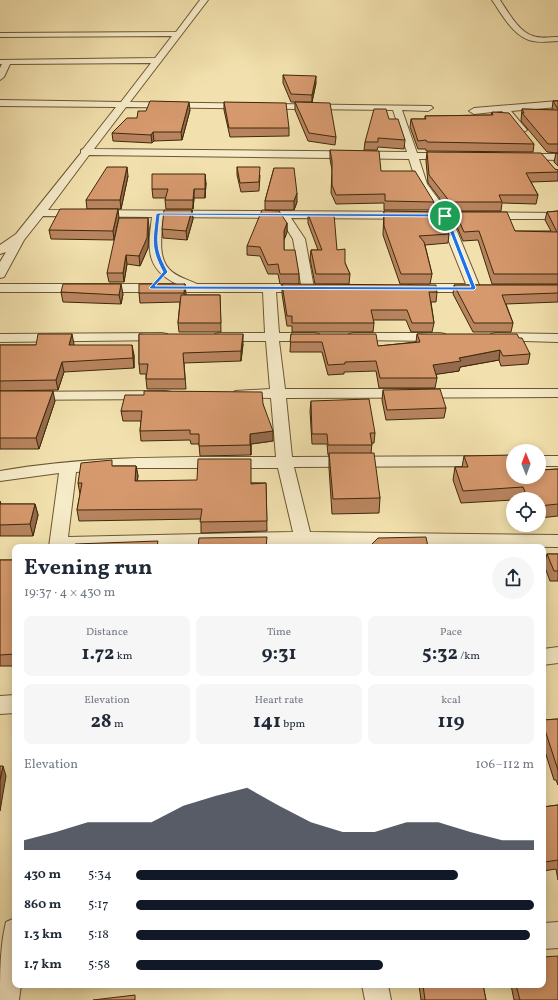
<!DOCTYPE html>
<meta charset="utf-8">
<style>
body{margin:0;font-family:Vollkorn,serif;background:#f6f6f7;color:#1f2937;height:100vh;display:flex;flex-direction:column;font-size:15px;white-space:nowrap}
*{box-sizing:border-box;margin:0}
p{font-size:13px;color:#747a83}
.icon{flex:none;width:22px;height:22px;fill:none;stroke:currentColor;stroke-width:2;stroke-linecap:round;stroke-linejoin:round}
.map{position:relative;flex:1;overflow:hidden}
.drawer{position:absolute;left:12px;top:544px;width:534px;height:444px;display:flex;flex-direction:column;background:#fff;border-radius:8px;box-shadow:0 2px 10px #0003}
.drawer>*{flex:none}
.needle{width:26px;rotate:359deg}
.buttons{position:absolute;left:506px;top:444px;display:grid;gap:8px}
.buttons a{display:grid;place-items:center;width:40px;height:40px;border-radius:50%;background:#fff;box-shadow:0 2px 10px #0003;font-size:20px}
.pin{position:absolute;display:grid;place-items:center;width:34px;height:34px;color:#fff;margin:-17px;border:2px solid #fff;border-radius:50%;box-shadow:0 1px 4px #0007}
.round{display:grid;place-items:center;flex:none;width:42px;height:42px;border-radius:21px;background:#f6f6f7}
.summary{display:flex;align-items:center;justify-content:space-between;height:68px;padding:0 12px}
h1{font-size:22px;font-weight:700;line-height:30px}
.metrics{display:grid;grid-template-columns:repeat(3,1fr);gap:6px;height:68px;padding:4px 12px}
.metrics div{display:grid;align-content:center;border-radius:8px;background:#f6f6f7;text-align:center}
.metrics b{font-size:20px;font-weight:700}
.metrics small{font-size:11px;font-weight:400}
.metrics p{font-size:11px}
.chart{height:112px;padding:8px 12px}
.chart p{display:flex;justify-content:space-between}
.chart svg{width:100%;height:72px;margin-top:4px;fill:#111827;opacity:.7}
ul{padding:0 12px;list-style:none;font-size:13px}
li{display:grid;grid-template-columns:64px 48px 1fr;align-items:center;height:30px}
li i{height:10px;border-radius:5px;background:#111827}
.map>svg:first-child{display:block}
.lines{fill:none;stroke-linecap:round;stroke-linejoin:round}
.street-casing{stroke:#6c5732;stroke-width:2}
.street{fill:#f7ecca;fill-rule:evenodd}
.wall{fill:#b8845f;stroke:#3f2909}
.shaded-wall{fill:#966b4d;stroke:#3f2909}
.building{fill:#d6996e;stroke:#3f2909}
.route{fill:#1a73e8;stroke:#fff;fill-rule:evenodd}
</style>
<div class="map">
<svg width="558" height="1000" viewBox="0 0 558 1000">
<rect width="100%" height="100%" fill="#f2e1ae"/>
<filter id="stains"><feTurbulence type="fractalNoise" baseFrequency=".005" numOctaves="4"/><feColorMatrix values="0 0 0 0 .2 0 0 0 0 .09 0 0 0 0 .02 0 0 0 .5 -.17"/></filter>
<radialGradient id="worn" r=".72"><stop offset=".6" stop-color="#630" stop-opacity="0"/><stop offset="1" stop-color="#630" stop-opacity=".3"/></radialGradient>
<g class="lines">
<g class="street-casing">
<path id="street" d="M200 0H208L130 102 431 106 433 108 428 111 402 110 417 153H449L454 156 449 159H419L427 184 448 212 558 213V219H452L479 285 482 288 481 291 476 292H414L409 291 408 288 409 285 414 284H466L440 219 291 218 305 239 314 288 313 291 308 292H276L279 333H314L319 334 321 337 319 340 314 341H279L285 389H558V397L286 398 292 457 513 456V466L294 467 310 532 558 535V547L313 544 314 547H296L295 545 196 547H49L59 473 0 481V471C91 455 184 457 276 457L271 398 235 397 233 394 235 391 270 389 266 341H220L215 340 213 337 215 334 220 333H265L263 292H0V284H177C145 269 148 248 152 217L43 216 24 240 4 277 0 278V262L6 252 0 254V245L16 234 81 153V150L83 149 116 107 0 106V100L121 102 151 63 10 64 4 77 0 80V68L2 64H0V60L155 58 172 36 0 37V33L176 32ZM126 107 393 110 407 152 94 149ZM89 155 409 159 417 184 436 212 48 210ZM163 217 280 218 293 239 301 284H197C189 280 176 277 169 269 157 256 162 233 163 217ZM130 468H278L293 532 68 537 76 472Z
M492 0H500C508 12 519 32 533 36 541 39 550 37 558 37V41C550 41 541 43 533 41 514 38 502 14 492 0Z
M558 101V107L511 111 527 130 522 133 519 132 502 111 474 114 469 111 474 108Z
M522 154H558V160L518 159 517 157Z
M162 333 167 334 169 337 167 340 0 342V334Z
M354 333H440L445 334 447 337 445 340 440 341 349 340 347 337 349 334Z
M496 333 558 334V342L491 340 489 337 491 334Z
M166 391 171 392 173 395 171 398 166 399 0 400V392Z
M539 456H558V466H539Z
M558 647V663L543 665V649Z
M15 695V713L0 714V696Z
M15 918V985H21L19 1000H0C0 975 0 946 6 922Z
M558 922V948L543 949V923Z
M362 985H388L391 1000H365Z"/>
</g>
<use href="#street" class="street"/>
</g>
<path class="wall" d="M283 75 316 83 312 102H291L283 83Z
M553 101H558V166L554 162 556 153H558L547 152 521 121 522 109 552 110Z
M224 102 289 128V136L230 137 224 110Z
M295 102 336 137 335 145 308 141 295 110Z
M190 110 182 140 154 141 152 143 113 141 112 133 137 118Z
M492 112 534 144 533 152 426 151V149H418L410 127 411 119H425V116L491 115Z
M389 119 405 140 404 149 378 147 377 150H364L365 142Z
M330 150 381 171 434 202 433 210H384V203L336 204 331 193 332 170 330 159Z
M427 152 558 170V181L531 182 538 195 536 204 502 203 501 211H449L428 183 426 161Z
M237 167 260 175 259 191 241 192 237 175Z
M274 168 297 202 294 210H265V201Z
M128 176 121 209H87L86 200Z
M206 183 205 198H194L193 209H166L165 200 166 198H153L152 189Z
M192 210 193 219 187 240 163 238 162 229Z
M384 211 449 234 448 243 425 245 432 274 430 284H400L383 235Z
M558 211V284H492L478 240 463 241 454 220 455 212 515 231H551L545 220 547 212Z
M308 214 337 250 345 263 350 274 349 284H315L310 259 311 250H318L308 223Z
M119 218 114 240 51 239 49 230Z
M287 223V232L284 240V250L299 274V284H280L278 274H268L260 256 247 255V246Z
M149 227 148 248 140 266 127 264 124 282H109L107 273Z
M185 284V295H220L221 332H179L178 323 180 302 140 303 139 293Z
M282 284 437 292 436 302H431L434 323 432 332H411L406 320H373L374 323 373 332H292V326H287L282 294Z
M454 285H558V302L506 304 513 323 511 332H473L453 294Z
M61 292 123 294 121 304 63 302Z
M139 334 243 344 241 361 184 363 186 389H147L146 379V374H140L139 364Z
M291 334 378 346 416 342 417 334 519 338 530 354 528 364 501 366 499 360 460 367 459 371 436 374 437 378 435 388H379L376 371 344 372V374L328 375 322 352H290Z
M74 344 73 345 134 355V368L64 372 58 390 0 391V345H36Z
M383 390 446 408 444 418 386 420 382 400Z
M0 391 55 401 39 449H0Z
M311 401 375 433 374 443H372L371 453 380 498 379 513 332 514 329 468V455H328L327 444H312L310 411Z
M263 404 273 441 251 444V455L200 456 199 444H191L190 440 141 441 140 431 141 421H123L121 411Z
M464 456 541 470 558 469V516L539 518V499H513V500L461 503 453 480 455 467H462Z
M113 466H136L138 476 137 481 266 483 267 531 201 533V519L79 521 77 510 80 494 78 483Z
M0 501 1 504H35L38 515 33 536H0Z
M547 554H558V581H550L544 565Z
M0 560H15V666H0Z
M558 719V785L556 780H554L543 745V720Z
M558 805V880L556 869 543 871V807Z
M419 985H483L486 1000H421Z
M511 985H543L558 1000H514Z"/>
<path class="shaded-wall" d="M316 76V83L312 102V95Z
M189 102 190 110 182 140 181 132Z
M153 132 154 141 152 143 151 135Z
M127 167 128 176 121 209 120 200Z
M205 174 206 183 205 198Z
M194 189V198L193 209V200Z
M297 193V202L294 210V201Z
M118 209 119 218 114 240 113 231Z
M192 210 193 219 187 240 186 231Z
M148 218 149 227 148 248 140 266 139 256Z
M287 223V232L284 240V231Z
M126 255 127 264 124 282 123 273Z
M121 284 123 294 121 304 119 295Z
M185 284 186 294 185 302 184 293Z
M72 334 74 344 71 355 69 345Z
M243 334V344L241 361V351Z
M132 345 134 355V368L133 358Z
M500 350 499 360 460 367 459 371 432 375 433 365 459 358Z
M62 362 64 372 58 390 56 380Z
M53 391 55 401 39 449 36 438Z
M273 431V441L251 444V455L250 434Z
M136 466 138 476 136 492 135 481Z
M35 504 38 515 33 536 30 524Z
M3 766 6 776 0 811V780Z"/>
<path class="building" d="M283 75 316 76 312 95 291 94Z
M150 101 189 102 181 132H153L151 135 112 133 127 118H137L138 111H146Z
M553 101H558V109Z
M224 102 286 103 289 128H229Z
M295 102 330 103 336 137 309 133Z
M374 109H386L389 119H398L405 140 378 138V142H365Z
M522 109 558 110V144H548L522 113H524Z
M492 112 509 113 534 144 427 142 426 140 418 141 411 119H426L425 116 493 115Z
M330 150 379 151 381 171H415L434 202 385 201V194L336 195 332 185V161Z
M427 152 541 153 555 169 558 170V172L526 173 538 195H499L502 202H450L429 175Z
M107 167H127L120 200H86Z
M237 167H260L259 182 240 183Z
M274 168H294L297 193 294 201H265Z
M152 174H205V189H194L193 200H165L168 189H152Z
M60 209H118L113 231 49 230Z
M164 210H192L186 231 162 229Z
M262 210 279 211 287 223 284 231V250H295L299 274H280L278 264 268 265 260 247 247 246Z
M384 211 440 212 449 234 419 236 424 242 432 274H401L384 226Z
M558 211V274H494L479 231 464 232 455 212H507L515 231 557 232 547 212Z
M308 214H334L337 250 345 249V263L350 274H316L311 250H322Z
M119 218H148L147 238 139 256 126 255 123 273H107Z
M63 284H121L119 295 61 292Z
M139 284H185L184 293H139Z
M282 284 436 285 437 292H429L434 323H412L407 310H371L374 323H292V316H287Z
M454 285H558V293L502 295 513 323H474Z
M181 295H220L221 323H178Z
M38 334H72L69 345H132L133 358 62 362 56 380 0 381V345H36Z
M139 334H243L241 351 183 353 185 379H146L148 364H139Z
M291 334H376L378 346 420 342 417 334H517L519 338H522L530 354 503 356 500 350 459 358 461 361 433 365 437 378H380L376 361 345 362V364L328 365 322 342H290Z
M440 389 446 408 387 410 383 390Z
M0 391H53L36 438H0Z
M144 391 262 392 263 404 273 431 250 434V445L199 446V434H190V430L140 431 142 411H121L125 395H144Z
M369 399 375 433H370L372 445H328L327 434H312L311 401Z
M329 453H374L380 498 333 499Z
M513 455V477H539V466L541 470 558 469V504L539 506V499H528L523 487 463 491 455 467H468L464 456Z
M198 459H251V484L266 483 267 521 200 522 202 509 77 510 82 483H78L81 463 112 460V466H136L135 481 197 480Z
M0 504H35L30 524 0 525Z
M267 537 266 547H271H198L199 538Z
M426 537 428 547H369L378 538Z
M158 541 157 547H75V544Z
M547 554H558V571H554Z
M0 560H15L14 609H15V654L0 655Z
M558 719V770L543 724V720Z
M0 766H3L0 780Z
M558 805V860L545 862V860H543V807Z
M558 956V1000H520L516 985H543V957Z
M423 985H483L486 1000H425Z
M135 995V1000H93Z"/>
<path class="route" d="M158 213 445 214 448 216 476 288 474 290 151 289 149 288 163 272C150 248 153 240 156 214ZM160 215 444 217 471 287 155 286 168 272C155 248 157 241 160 215Z"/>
<rect width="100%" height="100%" filter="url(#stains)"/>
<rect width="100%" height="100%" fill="url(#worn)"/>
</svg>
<div class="buttons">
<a><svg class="needle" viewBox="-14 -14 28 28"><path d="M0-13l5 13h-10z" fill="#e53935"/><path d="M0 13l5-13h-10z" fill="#747a83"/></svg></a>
<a><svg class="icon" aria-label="locate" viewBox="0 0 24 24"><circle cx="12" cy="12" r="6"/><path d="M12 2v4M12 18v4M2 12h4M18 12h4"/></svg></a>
</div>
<div class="pin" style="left:445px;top:216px;background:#1e9e55"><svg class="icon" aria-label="arrive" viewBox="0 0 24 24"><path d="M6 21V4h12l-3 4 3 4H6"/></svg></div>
<section class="drawer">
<div class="summary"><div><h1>Evening run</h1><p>19:37 · 4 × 430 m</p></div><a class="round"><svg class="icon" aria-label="share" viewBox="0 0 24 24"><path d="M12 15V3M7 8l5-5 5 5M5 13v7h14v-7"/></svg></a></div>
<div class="metrics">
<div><p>Distance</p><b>1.72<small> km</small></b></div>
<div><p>Time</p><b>9:31</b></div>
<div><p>Pace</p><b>5:32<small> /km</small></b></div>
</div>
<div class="metrics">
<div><p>Elevation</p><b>28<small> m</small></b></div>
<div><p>Heart rate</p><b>141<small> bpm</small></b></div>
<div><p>kcal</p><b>119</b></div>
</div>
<div class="chart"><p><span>Elevation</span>106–112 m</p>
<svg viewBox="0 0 160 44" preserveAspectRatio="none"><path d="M0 44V38L10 33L20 27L30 27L40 27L50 17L60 11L70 6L80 17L90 27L100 33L110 33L120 27L130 27L140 33L150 38L160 38V44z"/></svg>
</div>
<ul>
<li><b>430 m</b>5:34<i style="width:81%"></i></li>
<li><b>860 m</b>5:17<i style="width:100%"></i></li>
<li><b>1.3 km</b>5:18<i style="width:99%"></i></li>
<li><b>1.7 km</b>5:58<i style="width:62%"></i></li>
</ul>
</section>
</div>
